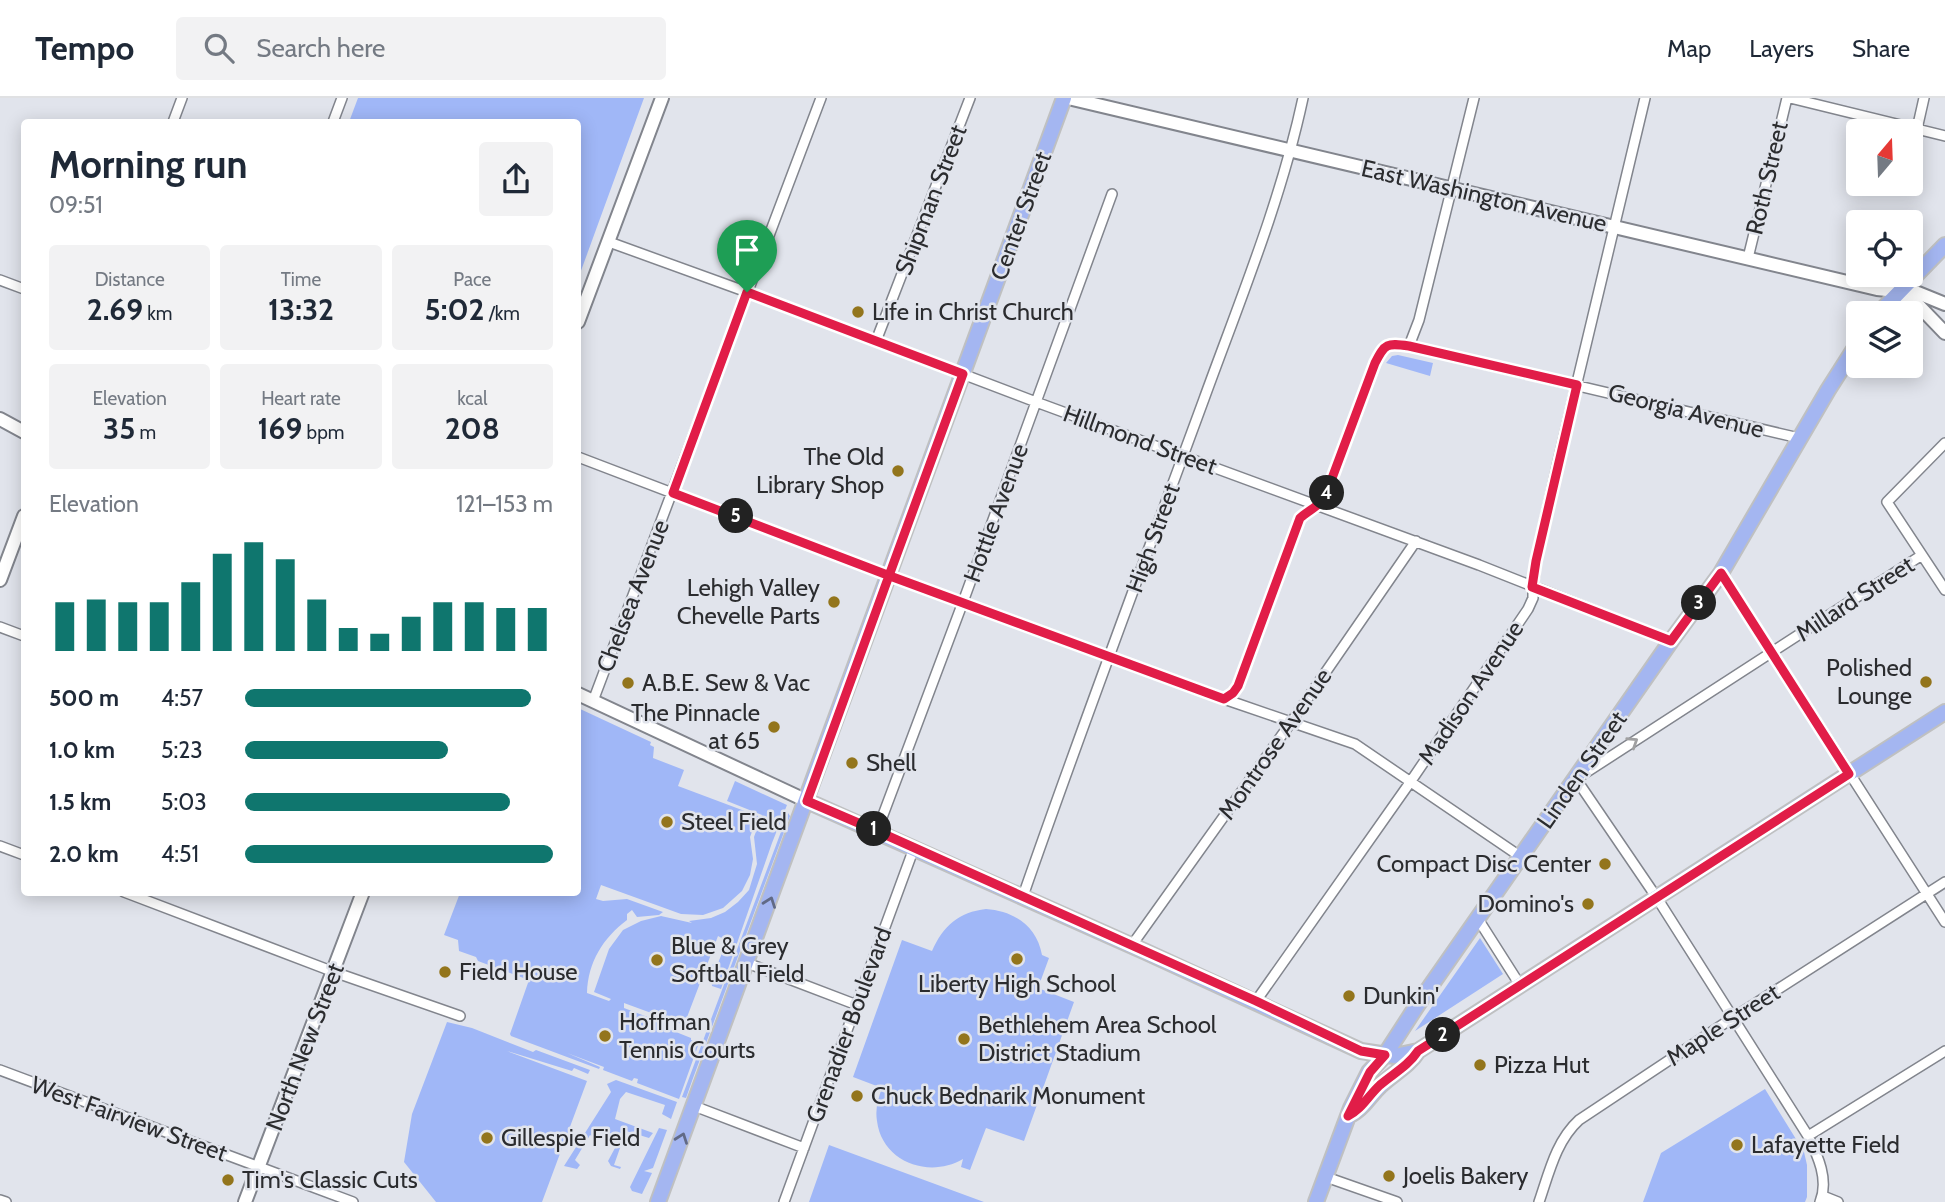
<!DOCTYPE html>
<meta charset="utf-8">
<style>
body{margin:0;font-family:Cabin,sans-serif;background:#f2f2f3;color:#1f2937;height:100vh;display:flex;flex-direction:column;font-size:26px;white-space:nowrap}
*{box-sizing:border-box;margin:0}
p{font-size:23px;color:#747a83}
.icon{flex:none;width:38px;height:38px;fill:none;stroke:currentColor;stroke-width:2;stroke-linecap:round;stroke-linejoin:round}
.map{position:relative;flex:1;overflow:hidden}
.drawer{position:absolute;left:21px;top:21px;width:560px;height:777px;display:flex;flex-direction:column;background:#fff;border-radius:7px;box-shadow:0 4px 18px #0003}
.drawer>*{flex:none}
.needle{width:46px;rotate:19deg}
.tools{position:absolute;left:1846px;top:21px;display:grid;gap:14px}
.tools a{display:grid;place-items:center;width:77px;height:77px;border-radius:7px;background:#fff;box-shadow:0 4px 18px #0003;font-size:35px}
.pin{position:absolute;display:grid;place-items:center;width:60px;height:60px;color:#fff;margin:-72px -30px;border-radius:50% 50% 50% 0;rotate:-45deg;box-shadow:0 0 7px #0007}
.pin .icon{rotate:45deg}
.km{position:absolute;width:35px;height:35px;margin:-18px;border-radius:50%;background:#222;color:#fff;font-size:19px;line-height:35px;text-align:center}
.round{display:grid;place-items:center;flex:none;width:74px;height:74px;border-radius:7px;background:#f2f2f3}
.headline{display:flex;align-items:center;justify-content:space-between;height:119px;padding:0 28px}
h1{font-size:38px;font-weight:800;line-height:52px}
.metrics{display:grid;grid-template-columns:repeat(3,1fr);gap:10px;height:119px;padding:7px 28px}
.metrics div{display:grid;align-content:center;border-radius:7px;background:#f2f2f3;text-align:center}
.metrics b{font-size:30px;font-weight:800}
.metrics small{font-size:19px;font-weight:400}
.metrics p{font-size:19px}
.chart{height:196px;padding:14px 28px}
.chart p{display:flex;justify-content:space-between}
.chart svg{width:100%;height:126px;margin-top:7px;stroke:#0f766e;stroke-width:6}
ul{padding:0 28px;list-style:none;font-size:23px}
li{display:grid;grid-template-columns:112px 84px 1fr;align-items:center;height:52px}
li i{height:18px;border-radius:9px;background:#0f766e}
header{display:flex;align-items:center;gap:42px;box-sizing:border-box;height:98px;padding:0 35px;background:#fff;border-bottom:2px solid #e0e1e3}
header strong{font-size:33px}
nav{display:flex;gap:38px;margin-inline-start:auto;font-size:24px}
.search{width:490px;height:63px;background:#f2f2f3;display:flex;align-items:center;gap:18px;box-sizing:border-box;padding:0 24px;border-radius:7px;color:#747a83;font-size:26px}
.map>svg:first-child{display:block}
.green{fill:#a0b7f7}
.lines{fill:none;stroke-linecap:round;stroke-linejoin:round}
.street-casing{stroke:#82858d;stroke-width:12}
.secondary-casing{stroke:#82858d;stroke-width:16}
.primary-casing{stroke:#bfc0c1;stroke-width:18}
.street{stroke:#fff;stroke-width:9}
.secondary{stroke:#fff;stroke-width:12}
.primary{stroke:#a4b6f1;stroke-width:14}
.oneway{stroke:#a0a0a1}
.oneway2{stroke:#616a86}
.route-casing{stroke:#fff;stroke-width:14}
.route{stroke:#e11d48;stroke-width:9}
.poi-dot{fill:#93751c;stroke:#e1e4ec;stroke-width:2.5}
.labels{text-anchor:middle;stroke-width:5;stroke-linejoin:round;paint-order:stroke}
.street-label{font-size:24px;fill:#2b2c2f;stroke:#e1e4ec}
.poi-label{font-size:24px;fill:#2b2c2f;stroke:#e1e4ec;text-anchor:start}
</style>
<header>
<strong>Tempo</strong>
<div class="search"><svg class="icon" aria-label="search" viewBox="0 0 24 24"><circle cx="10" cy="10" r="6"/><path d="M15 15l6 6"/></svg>Search here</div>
<nav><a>Map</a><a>Layers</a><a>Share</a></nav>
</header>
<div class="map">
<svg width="1945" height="1104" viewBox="0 0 1945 1104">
<rect width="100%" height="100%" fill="#e1e4ec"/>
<path class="green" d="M358 0H644L578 181V24H349Z
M1398 257 1433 265 1430 278 1386 265 1392 258Z
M578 610 651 644 650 647 654 649 653 660 684 672 678 688 758 718 750 739 753 761 750 777 742 793 723 810 703 817 681 816 601 787 596 801 603 803 627 801 663 814 659 817 637 819 632 812 627 816V822C603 840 588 864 587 895L609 903 611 901 594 894 609 851 623 832 641 823 661 818 692 825 689 823 711 820 725 814 738 804 749 792 757 766 754 739 762 717 727 703 735 683 787 707 772 745 721 891 712 888C711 881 710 872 713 866L718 865 727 843 718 838 684 927 624 905V910L666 926V930L691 940V942L699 945 679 1001 637 985 638 981 634 980 632 983 603 972 604 969 567 955 600 969 599 971 511 938 510 936 529 882 478 863 476 859 459 853 458 842 444 837 460 795 578 794Z
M788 715 790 718 692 983 686 1000 682 999Z
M986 811C1014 813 1037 828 1042 857L1049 860 1038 890 1074 904 1024 1043 986 1030 970 1072 961 1069 963 1061C929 1081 882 1064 877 1023 875 1011 878 1001 882 990L853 979 902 842 932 853C943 828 959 814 986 811Z
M1480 840 1503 876 1415 933Z
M447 924 472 930 533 954 536 952 590 972 588 976 574 970 572 973 507 953 587 983 542 1104H436L404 1064 412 1016Z
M616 982 677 1004 671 1021 662 1016 665 1007 626 994 620 1001 615 1021 653 1035 649 1040 626 1033 614 1067 621 1069 620 1071 611 1068 608 1063 615 1050 599 1039 596 1041 590 1037 575 1062 580 1067 577 1071 564 1068 611 994 607 986Z
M1765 991 1804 1054 1807 1067V1099L1805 1104H1643L1661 1055Z
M659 1030 667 1032 653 1070 644 1073 652 1075 642 1096 632 1093 630 1089Z
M829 1047 984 1104H809Z"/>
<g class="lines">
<g class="street-casing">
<path id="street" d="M1790 0 1945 38
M173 24 182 0
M333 24 342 0
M1917 31 1924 0
M609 144 747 194 1036 304 1479 467 1671 543
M1748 160 1787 0
M0 182 24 191
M876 243 970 0
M1409 248 1419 222 1474 0
M1945 345 1887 404 1945 492
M578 359 890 478 1224 601 1355 646 1521 759
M1721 475 1945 824
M0 529 24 538
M1224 601 1233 595 1238 588 1300 420C1309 412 1318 409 1325 399L1375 265C1386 243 1390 245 1413 249L1799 340
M593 603 821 0
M877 733 963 504 1112 96
M0 748 24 757
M124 794 334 874 460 918
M1023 798C1081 631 1143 467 1204 301 1240 202 1281 103 1303 0
M1478 821 1520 887
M1132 847 1292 623 1416 443
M747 865 857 907
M1256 903 1411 683 1528 511 1533 500V489L1536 463 1558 364 1645 0
M0 972 353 1104
M694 1008 804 1050
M1808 1038 1945 953
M1326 1079 1397 1104
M1823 1098 1838 1104
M0 1102 6 1104
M784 1104 914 750
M1539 1104C1549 1075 1556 1043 1579 1022L1725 925 1945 784
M1820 1104C1829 1082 1818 1058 1808 1038L1657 800 1576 681 1922 457"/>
</g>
<g class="secondary-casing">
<path id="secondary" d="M1068 0 1877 191 1918 195 1945 206
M1900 195 1920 209 1945 235
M578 224 662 0
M0 321 24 334
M0 482 24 418
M578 596 807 703
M245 1104 363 794"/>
</g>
<g class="primary-casing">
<path id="primary" d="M1879 215 1945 147
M807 703 1146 854 1361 953 1395 958 1418 953 1945 614
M1352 1016C1364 1010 1370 997 1380 988 1393 975 1408 969 1418 953
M658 1104 1064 0
M1316 1104 1351 1010 1369 974 1385 957 1418 906 1671 543 1721 475 1828 292 1858 245"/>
</g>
<use href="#street" class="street"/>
<use href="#secondary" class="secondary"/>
<use href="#primary" class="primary"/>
</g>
<defs><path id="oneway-chevron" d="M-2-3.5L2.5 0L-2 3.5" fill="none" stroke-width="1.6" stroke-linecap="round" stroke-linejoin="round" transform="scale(1.75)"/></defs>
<use class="oneway" href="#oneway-chevron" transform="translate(1633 644) rotate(-33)"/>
<g class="oneway2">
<use href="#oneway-chevron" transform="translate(770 804) rotate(-70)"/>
<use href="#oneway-chevron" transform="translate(682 1040) rotate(-70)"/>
</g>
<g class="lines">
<g class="route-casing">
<path id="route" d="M747 194 963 276 894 464C865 544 836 624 807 703L877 733 1256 903 1361 953 1385 957 1370 974 1348 1018C1362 1011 1368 998 1380 987 1394 975 1408 968 1418 953L1849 676 1721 475 1671 543 1532 489 1536 463 1577 287 1409 248C1387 245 1385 245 1375 265L1325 399C1318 409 1309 412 1300 420L1238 588 1233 595 1224 601 890 478 673 395 747 194"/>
</g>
<use href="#route" class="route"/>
</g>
<g class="poi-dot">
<circle cx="858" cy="214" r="7"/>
<circle cx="898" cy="373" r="7"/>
<circle cx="834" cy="504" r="7"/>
<circle cx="1926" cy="584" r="7"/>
<circle cx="628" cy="585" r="7"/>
<circle cx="774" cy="629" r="7"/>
<circle cx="852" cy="665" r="7"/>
<circle cx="667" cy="724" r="7"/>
<circle cx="1605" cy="766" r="7"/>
<circle cx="1588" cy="806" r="7"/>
<circle cx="1017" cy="861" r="7"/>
<circle cx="657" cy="862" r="7"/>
<circle cx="445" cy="874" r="7"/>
<circle cx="1349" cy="898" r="7"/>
<circle cx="605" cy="938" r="7"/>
<circle cx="964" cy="941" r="7"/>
<circle cx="1480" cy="967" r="7"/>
<circle cx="857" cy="998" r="7"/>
<circle cx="487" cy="1040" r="7"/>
<circle cx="1737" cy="1047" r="7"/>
<circle cx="1389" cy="1078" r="7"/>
<circle cx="228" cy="1082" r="7"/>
</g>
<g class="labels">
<g class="street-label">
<text transform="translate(1767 80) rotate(-77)" y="8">Roth Street</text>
<text transform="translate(1484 98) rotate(13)" y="8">East Washington Avenue</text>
<text transform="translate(931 102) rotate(-69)" y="8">Shipman Street</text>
<text transform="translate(1021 118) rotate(-70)" y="8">Center Street</text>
<text transform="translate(1686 313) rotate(14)" y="8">Georgia Avenue</text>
<text transform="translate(1140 342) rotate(20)" y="8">Hillmond Street</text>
<text transform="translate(996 415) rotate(-70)" y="8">Hottle Avenue</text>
<text transform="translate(1153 440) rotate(-70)" y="8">High Street</text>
<text transform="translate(633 498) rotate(-69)" y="8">Chelsea Avenue</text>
<text transform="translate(1855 501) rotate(-33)" y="8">Millard Street</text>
<text transform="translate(1471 595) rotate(-56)" y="8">Madison Avenue</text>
<text transform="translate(1275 646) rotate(-55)" y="8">Montrose Avenue</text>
<text transform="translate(1582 672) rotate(-55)" y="8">Linden Street</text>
<text transform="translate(849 927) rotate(-70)" y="8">Grenadier Boulevard</text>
<text transform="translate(1723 927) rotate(-33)" y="8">Maple Street</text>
<text transform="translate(305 949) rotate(-69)" y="8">North New Street</text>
<text transform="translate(129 1021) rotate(20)" y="8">West Fairview Street</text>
</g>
<g class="poi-label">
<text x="872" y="222">Life in Christ Church</text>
<text x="884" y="367" text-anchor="end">The Old<tspan x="884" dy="28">Library Shop</tspan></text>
<text x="820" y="498" text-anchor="end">Lehigh Valley<tspan x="820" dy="28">Chevelle Parts</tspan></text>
<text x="1912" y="578" text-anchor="end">Polished<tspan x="1912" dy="28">Lounge</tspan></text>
<text x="642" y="593">A.B.E. Sew &amp; Vac</text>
<text x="760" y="623" text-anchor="end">The Pinnacle<tspan x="760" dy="28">at 65</tspan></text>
<text x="866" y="673">Shell</text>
<text x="681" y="732">Steel Field</text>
<text x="1591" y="774" text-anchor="end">Compact Disc Center</text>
<text x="1574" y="814" text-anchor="end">Domino's</text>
<text x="671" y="856">Blue &amp; Grey<tspan x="671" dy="28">Softball Field</tspan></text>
<text x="459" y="882">Field House</text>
<text x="1017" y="894" text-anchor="middle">Liberty High School</text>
<text x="1363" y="906">Dunkin'</text>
<text x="619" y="932">Hoffman<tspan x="619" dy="28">Tennis Courts</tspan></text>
<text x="978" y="935">Bethlehem Area School<tspan x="978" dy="28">District Stadium</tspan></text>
<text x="1494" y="975">Pizza Hut</text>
<text x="871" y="1006">Chuck Bednarik Monument</text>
<text x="501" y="1048">Gillespie Field</text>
<text x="1751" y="1055">Lafayette Field</text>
<text x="1403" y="1086">Joelis Bakery</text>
<text x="242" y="1090">Tim's Classic Cuts</text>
</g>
</g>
</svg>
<div class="tools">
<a><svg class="needle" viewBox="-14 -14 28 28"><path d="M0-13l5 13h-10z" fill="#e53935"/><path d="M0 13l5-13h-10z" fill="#747a83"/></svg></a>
<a><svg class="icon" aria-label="locate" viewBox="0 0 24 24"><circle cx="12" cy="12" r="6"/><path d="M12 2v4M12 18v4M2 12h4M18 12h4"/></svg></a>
<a><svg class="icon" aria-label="layers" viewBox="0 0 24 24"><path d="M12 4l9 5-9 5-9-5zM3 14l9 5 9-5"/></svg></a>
</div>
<div class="pin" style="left:747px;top:194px;background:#1e9e55"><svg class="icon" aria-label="arrive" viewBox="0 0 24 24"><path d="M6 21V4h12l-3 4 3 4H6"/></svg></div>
<b class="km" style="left:874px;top:731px">1</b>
<b class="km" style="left:1443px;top:937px">2</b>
<b class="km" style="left:1699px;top:505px">3</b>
<b class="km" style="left:1327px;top:395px">4</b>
<b class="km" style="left:736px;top:418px">5</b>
<section class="drawer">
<div class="headline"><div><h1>Morning run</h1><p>09:51</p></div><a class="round"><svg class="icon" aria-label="share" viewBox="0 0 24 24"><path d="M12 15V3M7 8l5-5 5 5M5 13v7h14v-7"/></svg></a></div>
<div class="metrics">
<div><p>Distance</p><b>2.69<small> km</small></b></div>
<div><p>Time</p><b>13:32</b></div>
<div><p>Pace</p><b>5:02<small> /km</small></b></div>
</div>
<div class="metrics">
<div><p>Elevation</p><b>35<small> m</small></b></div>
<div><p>Heart rate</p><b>169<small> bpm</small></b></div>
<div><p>kcal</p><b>208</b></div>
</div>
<div class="chart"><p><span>Elevation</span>121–153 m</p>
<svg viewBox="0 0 160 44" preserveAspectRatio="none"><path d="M5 44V27M15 44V26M25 44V27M35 44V27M45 44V20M55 44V10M65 44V6M75 44V12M85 44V26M95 44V36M105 44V38M115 44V32M125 44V27M135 44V27M145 44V29M155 44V29"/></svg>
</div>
<ul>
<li><b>500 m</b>4:57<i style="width:93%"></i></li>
<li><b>1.0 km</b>5:23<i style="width:66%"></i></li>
<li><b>1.5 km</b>5:03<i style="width:86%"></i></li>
<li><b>2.0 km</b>4:51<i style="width:100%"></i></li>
</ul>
</section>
</div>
